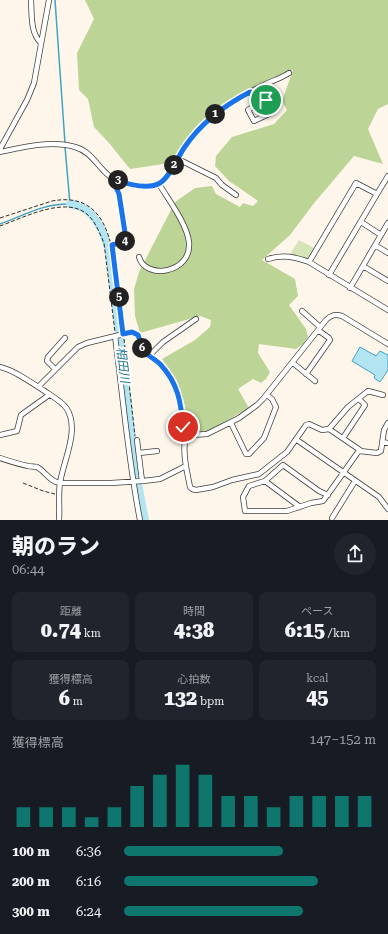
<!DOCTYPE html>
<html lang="ja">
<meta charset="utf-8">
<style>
body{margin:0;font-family:"Roboto Serif","Noto Sans JP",serif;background:#20242c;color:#f1f3f6;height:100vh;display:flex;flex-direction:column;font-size:15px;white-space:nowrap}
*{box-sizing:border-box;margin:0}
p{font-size:13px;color:#9ea1a6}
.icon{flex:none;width:22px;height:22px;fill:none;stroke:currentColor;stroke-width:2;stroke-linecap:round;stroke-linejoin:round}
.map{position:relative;height:520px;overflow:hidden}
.drawer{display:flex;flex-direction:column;background:#171b24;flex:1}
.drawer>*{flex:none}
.pin{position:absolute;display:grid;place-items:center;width:34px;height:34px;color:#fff;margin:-17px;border:2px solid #fff;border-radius:50%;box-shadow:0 1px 4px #0007}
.km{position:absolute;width:20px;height:20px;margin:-10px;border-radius:50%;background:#222;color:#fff;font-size:11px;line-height:20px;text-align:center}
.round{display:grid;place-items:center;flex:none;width:42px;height:42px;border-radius:21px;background:#20242c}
.overview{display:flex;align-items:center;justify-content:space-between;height:68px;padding:0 12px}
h1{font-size:22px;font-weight:800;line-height:30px}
.metrics{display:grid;grid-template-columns:repeat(3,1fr);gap:6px;height:68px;padding:4px 12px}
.metrics div{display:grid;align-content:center;border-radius:8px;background:#20242c;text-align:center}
.metrics b{font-size:20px;font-weight:800}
.metrics small{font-size:11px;font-weight:400}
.metrics p{font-size:11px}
.chart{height:112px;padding:8px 12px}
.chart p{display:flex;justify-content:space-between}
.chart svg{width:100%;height:72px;margin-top:4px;stroke:#0f766e;stroke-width:6}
ul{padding:0 12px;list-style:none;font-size:13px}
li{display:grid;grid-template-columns:64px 48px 1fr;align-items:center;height:30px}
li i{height:10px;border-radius:5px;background:#0f766e}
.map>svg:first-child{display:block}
.green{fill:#d6e5b7}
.forest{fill:#bdd497}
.water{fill:#b2e4f1;stroke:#3fa4c3}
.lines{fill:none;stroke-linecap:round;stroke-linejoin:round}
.stream{stroke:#3fa4c3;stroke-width:1.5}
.river{stroke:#b2e4f1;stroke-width:8}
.minor-casing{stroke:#3e3e3e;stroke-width:6}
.path{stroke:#2d2d2d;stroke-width:1;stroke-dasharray:4 2;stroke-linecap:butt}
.minor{stroke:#fff;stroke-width:4.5}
.route-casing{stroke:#fff;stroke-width:8}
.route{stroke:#1a73e8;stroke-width:5}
.labels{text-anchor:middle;stroke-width:4;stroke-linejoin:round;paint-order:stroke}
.water-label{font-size:12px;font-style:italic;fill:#1e7392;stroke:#fff}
</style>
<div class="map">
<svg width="388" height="520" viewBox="0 0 388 520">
<rect width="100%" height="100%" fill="#fef6ea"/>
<path class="green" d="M299 240 314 248 308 260 290 254Z"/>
<path class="forest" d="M85 0H388V104L378 109 368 129 383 164 354 156 315 202 290 235 262 260 295 279 298 296 289 305 306 329 308 337 303 344 296 349 259 344 258 353 270 372 266 379 261 383 253 379 238 389 249 408 208 431 197 432 187 426 185 406 176 379 162 359 195 340 210 327 211 320 200 316 140 333 135 316 134 289 139 272 175 202 195 188 212 186 216 194 240 207 243 203 253 206 258 201 229 181 215 166 216 156 232 137 274 124 287 110 282 101 293 70C264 79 216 106 195 128 185 139 178 151 170 163L130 169 109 143 94 127 88 99 79 90 77 53 94 19Z"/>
<path class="water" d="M360 347 376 356 380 351 388 355V370L380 382 374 378 375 375 352 361Z"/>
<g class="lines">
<path class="stream" d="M55 0 65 143
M0 224C23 216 44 203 70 204L65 147"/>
<path class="river" d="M70 204C94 207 103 230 109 251L137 479 145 520"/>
<g class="minor-casing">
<path id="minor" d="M31 0C32 14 30 33 41 43
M250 92 256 105 266 100 273 112 254 121 248 110 256 105
M0 149 27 100 34 83 49 0
M0 152C24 147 51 140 75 147 90 151 96 164 107 174 118 185 143 189 158 184 169 180 178 157 184 147 189 141 195 135 200 129 217 110 239 97 262 86 271 81 280 79 289 73
M178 159 216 178 222 185 236 195
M361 222 381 235
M375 245 388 253
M139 257C145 280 192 274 189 242 187 224 168 199 159 184
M268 259C283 254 295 257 309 262L388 310
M309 262 356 183 377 194 388 176
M363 266 388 281
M329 275 377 194
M350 288 388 223
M302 311 320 327
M115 336C123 397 128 459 140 520
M150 355 163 342 196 319
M293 363 315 381
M0 367C15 371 29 381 43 390 50 395 62 401 67 409 80 430 63 462 60 483 58 495 60 508 59 520
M55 369 47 361 48 357 65 338
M306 374 330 340 329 338 318 330
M38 387 78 347 87 343 132 332 138 335 143 349 160 364 172 381 179 395 184 431 192 435 207 434 239 418 257 405 263 399 326 320C331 315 335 314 342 316L388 344
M231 423 246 454H249L264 438 276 407 272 399 267 395
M329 429 360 450V451
M187 433C181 449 187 471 190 487L192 489 196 490 213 487 232 480 259 474 287 452 306 425 309 424 322 430 329 429 348 407 368 391 383 395
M0 435 17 431 21 415 49 395
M343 438 365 405 359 399
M137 440 142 481
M297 440 379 497 388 509
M382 442 388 443
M139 453 157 451
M0 458C9 461 18 464 28 466 31 467 34 466 37 467 45 471 50 482 60 483H111L143 481 160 479 186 466
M265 481 300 507
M328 495 319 491 283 465 265 481 249 486 243 497 245 511H287L311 503 323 501C335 485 346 469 358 452L360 451 377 453 381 451 384 430 388 423
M332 518 355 481"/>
</g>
<path class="path" d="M0 218 52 201C106 191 112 242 117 281 119 298 121 314 123 330
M0 226C23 218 68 194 89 216 96 223 100 234 104 243L115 332
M113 245 126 241 119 194 115 185
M124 339 135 436
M23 483 43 491 55 494"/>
<use href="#minor" class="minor"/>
</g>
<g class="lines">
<g class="route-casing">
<path id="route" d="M183 427C181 402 178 383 160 364 155 359 147 356 144 350 141 346 140 340 138 335L132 332 123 334 112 245 124 242 126 239 119 194 115 185V180C127 184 148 190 160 183 170 177 178 157 184 148 200 124 225 105 250 92L256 105 266 100"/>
</g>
<use href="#route" class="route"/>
</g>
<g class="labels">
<g class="water-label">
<text transform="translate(123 365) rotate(83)" y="4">相田川</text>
</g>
</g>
</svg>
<div class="pin" style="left:266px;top:100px;background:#1e9e55"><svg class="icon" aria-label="arrive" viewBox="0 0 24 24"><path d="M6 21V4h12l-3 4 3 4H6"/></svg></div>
<div class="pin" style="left:183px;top:427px;background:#d93025"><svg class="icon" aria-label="check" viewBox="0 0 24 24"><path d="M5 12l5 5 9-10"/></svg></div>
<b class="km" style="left:215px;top:114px">1</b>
<b class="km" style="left:174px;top:165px">2</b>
<b class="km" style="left:118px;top:180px">3</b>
<b class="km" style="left:125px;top:241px">4</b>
<b class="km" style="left:119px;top:297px">5</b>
<b class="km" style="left:142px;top:348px">6</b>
</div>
<section class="drawer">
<div class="overview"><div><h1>朝のラン</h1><p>06:44</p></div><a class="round"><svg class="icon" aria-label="share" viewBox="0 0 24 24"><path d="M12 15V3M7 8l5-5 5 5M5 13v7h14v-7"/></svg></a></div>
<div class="metrics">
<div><p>距離</p><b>0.74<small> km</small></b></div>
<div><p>時間</p><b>4:38</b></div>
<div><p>ペース</p><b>6:15<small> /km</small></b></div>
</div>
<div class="metrics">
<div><p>獲得標高</p><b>6<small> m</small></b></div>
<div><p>心拍数</p><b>132<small> bpm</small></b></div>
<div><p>kcal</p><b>45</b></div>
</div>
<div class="chart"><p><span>獲得標高</span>147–152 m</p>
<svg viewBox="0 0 160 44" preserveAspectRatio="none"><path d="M5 44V32M15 44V32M25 44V32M35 44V38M45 44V32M55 44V19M65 44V12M75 44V6M85 44V12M95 44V25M105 44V25M115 44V32M125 44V25M135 44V25M145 44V25M155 44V25"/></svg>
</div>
<ul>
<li><b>100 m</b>6:36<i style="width:63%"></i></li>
<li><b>200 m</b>6:16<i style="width:77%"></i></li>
<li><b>300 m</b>6:24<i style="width:71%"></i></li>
</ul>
</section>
